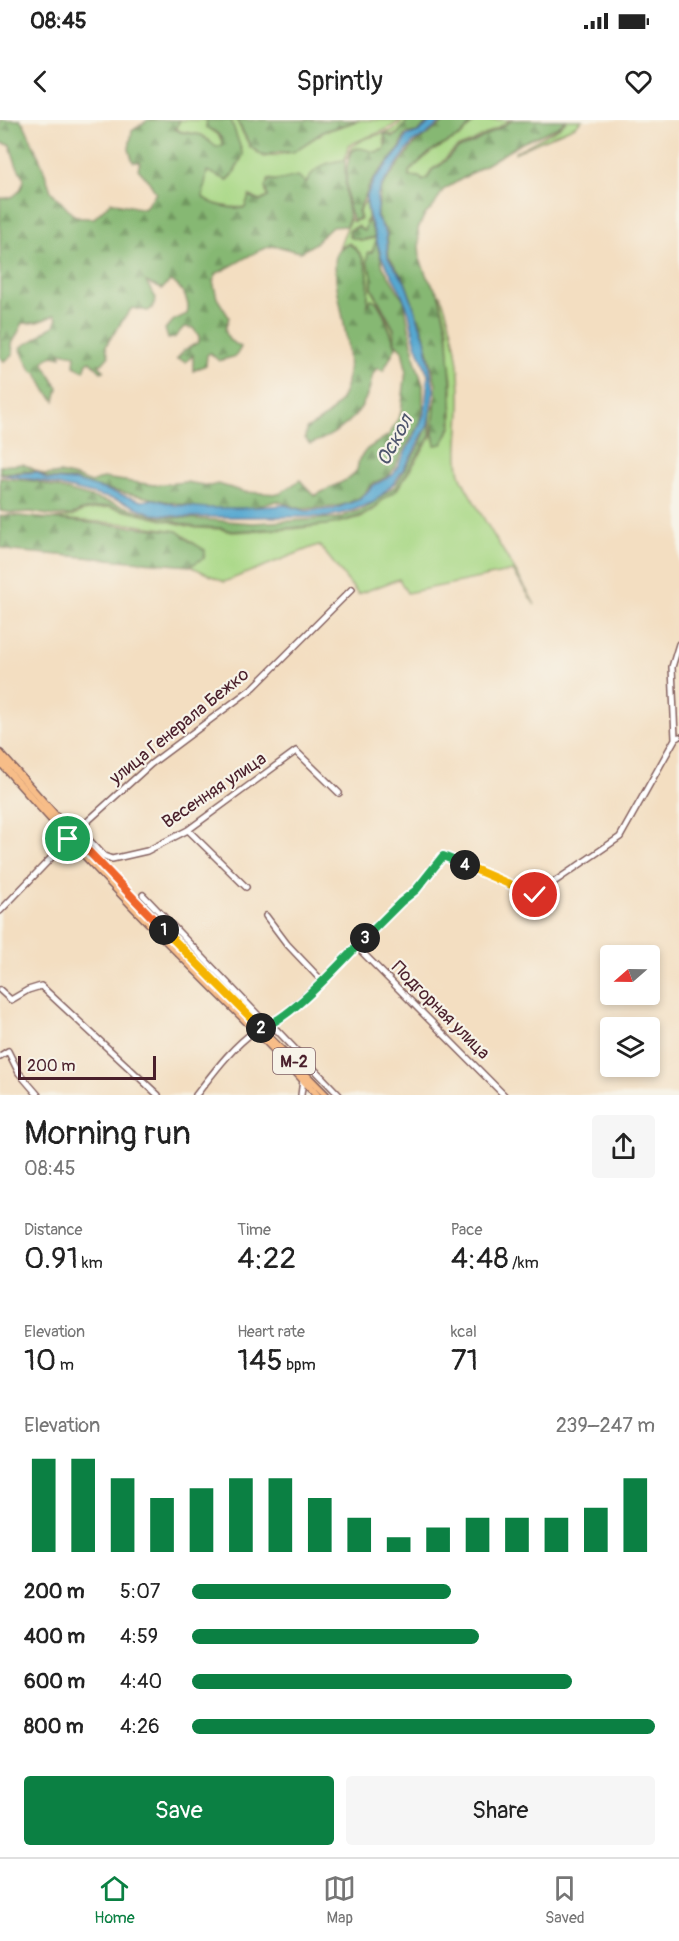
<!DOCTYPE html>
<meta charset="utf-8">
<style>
body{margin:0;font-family:Pangolin,sans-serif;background:#f6f6f6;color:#222;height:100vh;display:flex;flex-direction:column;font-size:22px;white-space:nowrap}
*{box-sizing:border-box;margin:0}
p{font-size:20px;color:#767676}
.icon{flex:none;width:33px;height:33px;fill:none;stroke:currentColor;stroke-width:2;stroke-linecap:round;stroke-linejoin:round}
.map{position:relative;height:975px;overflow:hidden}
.drawer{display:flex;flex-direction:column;background:#fff;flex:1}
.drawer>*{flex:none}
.needle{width:39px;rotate:250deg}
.fabs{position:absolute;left:600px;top:825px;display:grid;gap:12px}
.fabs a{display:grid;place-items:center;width:60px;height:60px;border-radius:6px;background:#fff;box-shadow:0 3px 9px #0003;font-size:30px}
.scale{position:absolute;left:18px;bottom:15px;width:138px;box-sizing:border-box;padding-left:6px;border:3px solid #4a1f2b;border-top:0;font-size:16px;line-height:21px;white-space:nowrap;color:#4a1f2b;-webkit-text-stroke:4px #f7f3e8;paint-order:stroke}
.pin{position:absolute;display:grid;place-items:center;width:51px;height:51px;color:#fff;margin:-26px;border:3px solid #fff;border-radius:50%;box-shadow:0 2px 6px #0007}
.km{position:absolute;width:30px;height:30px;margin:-15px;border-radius:50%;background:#222;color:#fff;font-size:16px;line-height:30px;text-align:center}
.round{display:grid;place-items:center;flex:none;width:63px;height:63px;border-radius:6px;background:#f6f6f6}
.overview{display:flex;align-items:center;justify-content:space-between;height:102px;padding:0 24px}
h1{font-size:33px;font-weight:600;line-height:45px}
.stats{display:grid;grid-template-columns:repeat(3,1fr);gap:9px;height:102px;padding:6px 24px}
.stats div{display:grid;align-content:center}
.stats b{font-size:30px;font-weight:600}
.stats small{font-size:16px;font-weight:400}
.stats p{font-size:16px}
.chart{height:168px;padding:12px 24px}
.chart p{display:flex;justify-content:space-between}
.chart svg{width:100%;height:108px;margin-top:6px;stroke:#0b8043;stroke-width:6}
.button{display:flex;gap:12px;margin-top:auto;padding:12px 24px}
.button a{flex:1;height:69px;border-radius:6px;background:#0b8043;color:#fff;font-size:24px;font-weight:600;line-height:69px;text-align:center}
.button a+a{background:#f6f6f6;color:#222}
ul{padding:0 24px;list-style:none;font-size:20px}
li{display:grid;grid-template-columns:96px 72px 1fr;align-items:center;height:45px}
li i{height:15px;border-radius:8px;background:#0b8043}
.status{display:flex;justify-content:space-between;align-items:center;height:42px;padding:0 30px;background:#fff;direction:ltr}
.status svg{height:16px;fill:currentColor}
header{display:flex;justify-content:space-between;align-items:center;height:78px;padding:0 24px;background:#fff;font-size:27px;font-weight:600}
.tab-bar{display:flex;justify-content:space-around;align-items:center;height:84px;border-top:2px solid #e0e0e0;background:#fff;font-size:16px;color:#767676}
.tab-bar a{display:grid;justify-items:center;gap:3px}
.tab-bar .on{color:#0b8043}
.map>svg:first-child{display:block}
.grass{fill:#a9d886;stroke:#7a7c58;stroke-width:1.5}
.forest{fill:url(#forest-firs);stroke:#686c4f;stroke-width:1.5}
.water{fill:#54a7d0;stroke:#4f637e;stroke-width:1.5}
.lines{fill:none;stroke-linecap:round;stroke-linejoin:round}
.minor-casing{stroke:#856260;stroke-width:8}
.major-casing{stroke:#856260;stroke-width:9}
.minor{stroke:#fff;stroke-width:5}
.major{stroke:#f7bd88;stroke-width:6}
.split-1-casing{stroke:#fff;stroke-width:12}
.split-2-casing{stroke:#fff;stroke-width:12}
.split-3-casing{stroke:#fff;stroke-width:12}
.split-4-casing{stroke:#fff;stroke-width:12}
.split-5-casing{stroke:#fff;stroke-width:12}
.split-1{stroke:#f0652b;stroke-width:8}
.split-2{stroke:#f5b400;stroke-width:8}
.split-3{stroke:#22a559;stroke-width:8}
.split-4{stroke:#22a559;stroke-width:8}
.split-5{stroke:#f5b400;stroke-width:8}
.labels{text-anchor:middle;stroke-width:4.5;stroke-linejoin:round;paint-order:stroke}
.shield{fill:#f7f3e8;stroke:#7e5f64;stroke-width:1.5}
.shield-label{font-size:16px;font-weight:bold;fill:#4a1f2b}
.street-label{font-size:18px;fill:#4a1f2b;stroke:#f7f3e8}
.water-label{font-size:20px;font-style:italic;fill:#4e556d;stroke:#f7f3e8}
</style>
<div class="status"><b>08:45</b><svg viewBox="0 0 49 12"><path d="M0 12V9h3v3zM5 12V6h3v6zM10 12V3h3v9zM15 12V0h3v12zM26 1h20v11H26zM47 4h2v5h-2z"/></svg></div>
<header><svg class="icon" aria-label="back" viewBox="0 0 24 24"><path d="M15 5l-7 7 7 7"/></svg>Sprintly<svg class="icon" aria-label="heart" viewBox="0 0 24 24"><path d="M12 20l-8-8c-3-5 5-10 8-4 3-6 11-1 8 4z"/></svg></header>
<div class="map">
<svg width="679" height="975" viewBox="0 0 679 975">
<defs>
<pattern id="forest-firs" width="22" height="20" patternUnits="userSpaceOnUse" patternTransform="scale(1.5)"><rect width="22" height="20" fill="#86b873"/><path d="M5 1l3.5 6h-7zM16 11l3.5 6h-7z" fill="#70955f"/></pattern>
</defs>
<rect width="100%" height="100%" fill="#f7f3e8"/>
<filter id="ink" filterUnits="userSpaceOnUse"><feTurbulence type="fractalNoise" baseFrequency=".0167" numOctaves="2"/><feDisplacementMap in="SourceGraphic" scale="12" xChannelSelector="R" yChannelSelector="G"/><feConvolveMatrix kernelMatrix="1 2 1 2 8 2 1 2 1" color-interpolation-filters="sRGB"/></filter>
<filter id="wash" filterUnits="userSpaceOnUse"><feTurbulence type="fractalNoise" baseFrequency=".008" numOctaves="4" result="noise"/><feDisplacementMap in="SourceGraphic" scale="24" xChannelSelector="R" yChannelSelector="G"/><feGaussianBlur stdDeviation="1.35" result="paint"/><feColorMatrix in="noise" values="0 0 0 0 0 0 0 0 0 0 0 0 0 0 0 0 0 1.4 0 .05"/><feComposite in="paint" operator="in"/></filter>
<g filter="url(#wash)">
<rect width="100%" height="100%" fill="#f3dec1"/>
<path class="grass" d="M180 0H207L206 8C215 12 222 15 222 26L216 27 202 15 180 11 176 8Z
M231 0H236L250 27 264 37 293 32 324 12 361 0H400C389 12 364 16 348 26L345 40C328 42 314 46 306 63L298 56 280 61 269 59 265 67 267 77 260 81 249 75 245 87C232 89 213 85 203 77L207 51 228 60 233 55 243 35Z
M403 0H408C400 12 399 18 384 13L385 29 374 32 357 28 352 30 347 39 351 27 364 19 394 10Z
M476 0H511L472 22 456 28 440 44 431 50 427 58 423 60 419 57 410 56 409 52 431 32 461 16Z
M567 0H582L575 6 514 33 559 8Z
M366 80 368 98 365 103 367 105 363 111 358 106 349 110V117L362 121 375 118 376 121 372 132H368L367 142 372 155 371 168 393 209 395 223 384 193 376 181 371 179 367 188C370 164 372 138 349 123L341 127 338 131 350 99 353 102 361 99 359 91Z
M440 174C454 208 461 249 460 286 460 308 455 332 460 354 463 364 470 374 475 383 494 418 516 450 535 485L513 451 407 473 399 459 358 474 320 426 318 425 224 462 190 446 204 438 205 431 177 411 130 404 55 399 73 396 83 391 109 387 196 408 220 409 232 412 292 409 334 404 361 397 375 389 382 380 396 371 414 344 431 316V293L436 282 432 313 435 325 442 324 452 306V261L449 239 448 210 439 175Z"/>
<path class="forest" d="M0 0H20L24 4 41 42 51 71 72 94 80 98H94L111 82 144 89 156 73 148 60 138 49 140 42H133L129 29 132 11 148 0H180L175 9 180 12 201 15 216 27 222 26C223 15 216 11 206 8L207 0H231L243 35 233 54 227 60 207 51 203 77C212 86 232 89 245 88L249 76 260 82 268 77 265 67 269 60C282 62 286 58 298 56L306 63C314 46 328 42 345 40L346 81 349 98 346 106 332 107 314 124 301 132C293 131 285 128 277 126 263 124 233 147 217 153L213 161 217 178 229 197 225 210 229 220 241 227 236 236 219 241 210 233 207 235 206 245 193 251V235L186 242 177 239 184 230 199 222V216L193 208 184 207 174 218 168 219 165 209 174 200 187 194C191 182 181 165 170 161L162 169 146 162 156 178 152 188 148 191 132 188C128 193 106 224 106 226 106 230 108 233 109 236L102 244H98L104 251 101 252 90 241 87 243 84 251 74 246 75 235 60 232 61 237 53 235 43 242 58 268 55 281 47 272 37 254 31 250 20 228C26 223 32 222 37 218 44 213 46 209 54 206L57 198 55 195C42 200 37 204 23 203L12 224 13 235 4 241 0 237V78C14 80 22 71 24 59L16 44 10 25 0 23Z
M237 0H359L324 11 293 32H279L264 36 251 27Z
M408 0H431L417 12 405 14 400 28 373 59 358 91 360 98 354 101C345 90 343 41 353 31 359 24 369 32 376 32 379 32 382 30 385 30L386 21 384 13 393 17 397 15Z
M447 0H475L460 16 431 31 409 51V57H419L423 61 428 58 432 50 441 45 457 29 473 23 513 0H566L558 7 522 23 443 70 434 86 424 96 418 109 420 139 427 157 438 173 447 210 451 261V306L442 324 435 325 433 313 436 276V265L425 217 405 161 389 137 387 113 377 96C380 86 378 78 381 68L415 23 425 17Z
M368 99 375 117 362 120 350 117 349 111 358 107 364 111Z
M376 121 383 147 404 180 415 240 423 265V291L419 304 390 355 374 363 359 378 346 384 333 387 302 389 277 381 248 389 200 388 90 366 76 360 47 358 36 351 0 353V346L23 344 45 355 60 353 76 357 91 363 103 358 154 365 186 362 210 366 218 364 245 372 279 374 300 360 314 376 350 358 357 350 359 339 367 329 389 315 401 293 406 249 402 230 395 223 394 209 372 168V155L367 142 368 133 372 132Z
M349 124C372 139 369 163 367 186L371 179 376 181 382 191 396 227 383 251 377 248 374 252C371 258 371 264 369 270 360 298 336 315 310 324L305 318 306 309C321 301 332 294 341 279 359 250 340 192 336 160 336 152 334 143 336 136 339 129 343 127 349 124Z
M430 293V316L396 370 381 380 374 388 360 396 333 404 291 408 232 411 220 408 196 407 109 386 82 390 72 395 54 396 31 392 14 393 0 391V358L34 361 158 396 253 403 338 398 364 389 395 366 419 326 429 303Z
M8 395 177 411 189 421 205 430 204 438 190 446 12 431 0 427V396Z"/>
<path class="water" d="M434 0H444L424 16 413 22 381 66 377 77 378 88 376 96 386 114 388 138 405 162 425 219 434 270 428 304 411 337 395 362 374 382 351 391 327 397H185L153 394 124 382 37 360 0 355 37 352 46 359 76 361 142 381 154 379 175 385 207 388H243L285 385 305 391 334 389 360 379 374 365 393 355 419 307 425 291 428 255 415 221 409 192 400 170 382 138 369 96 366 78 374 60 402 27 406 16 418 12Z"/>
</g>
<g filter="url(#ink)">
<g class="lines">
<g class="minor-casing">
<path id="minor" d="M675 619 672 547 679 524
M79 709 104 736 112 739 147 731 188 710 296 631 339 673
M188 710 246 767
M143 775 259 896 271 904 339 975
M0 791 79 709 151 644 254 567 352 469
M266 796 287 824 322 861
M356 826 504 975
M0 870 11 880 28 870 41 866 158 975
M261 908 281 898 322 861 401 782 416 770 443 736 535 775 620 717 675 619 679 617
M0 936 8 931 19 953 38 975
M196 975C214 952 231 928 256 910
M301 975 303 960"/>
</g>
<g class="major-casing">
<path id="major" d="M0 633 73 715 144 790 326 975
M0 642C52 702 106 759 161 816 213 869 267 920 317 975"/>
</g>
<use href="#minor" class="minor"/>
<use href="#major" class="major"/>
</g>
</g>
<g class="lines" filter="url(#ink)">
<g class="split-1-casing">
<path id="split-1" d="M68 719 73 715 164 810"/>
</g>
<g class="split-2-casing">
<path id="split-2" d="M164 810 261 908"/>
</g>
<g class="split-3-casing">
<path id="split-3" d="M261 908C291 899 341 842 365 818"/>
</g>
<g class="split-4-casing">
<path id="split-4" d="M365 818 401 782 416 770 443 736 465 745"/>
</g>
<g class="split-5-casing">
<path id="split-5" d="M465 745 535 775"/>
</g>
<use href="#split-1" class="split-1"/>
<use href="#split-2" class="split-2"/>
<use href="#split-3" class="split-3"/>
<use href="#split-4" class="split-4"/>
<use href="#split-5" class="split-5"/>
</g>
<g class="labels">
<rect class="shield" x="273" y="928" width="42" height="26" rx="4.5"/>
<g class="shield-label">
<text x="294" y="947">М-2</text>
</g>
<g class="street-label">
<text transform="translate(179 606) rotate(-39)" y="6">улица Генерала Бежко</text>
<text transform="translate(214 670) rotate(-34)" y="6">Весенняя улица</text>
<text transform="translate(441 890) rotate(45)" y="6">Подгорная улица</text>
</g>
<g class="water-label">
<text transform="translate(394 320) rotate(-62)" y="7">Оскол</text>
</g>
</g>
</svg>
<div class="fabs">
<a><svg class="needle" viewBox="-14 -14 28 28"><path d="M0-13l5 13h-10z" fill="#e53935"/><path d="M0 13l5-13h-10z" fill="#767676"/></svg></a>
<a><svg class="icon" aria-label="layers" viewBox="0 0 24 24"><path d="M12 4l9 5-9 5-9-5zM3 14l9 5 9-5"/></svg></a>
</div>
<div class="scale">200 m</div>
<div class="pin" style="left:68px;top:719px;background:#1e9e55"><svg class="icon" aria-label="arrive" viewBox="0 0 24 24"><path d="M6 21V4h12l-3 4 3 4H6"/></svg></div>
<div class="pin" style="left:535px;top:775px;background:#d93025"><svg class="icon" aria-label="check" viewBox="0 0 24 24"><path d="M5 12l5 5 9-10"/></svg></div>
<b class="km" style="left:164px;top:810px">1</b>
<b class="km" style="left:261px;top:908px">2</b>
<b class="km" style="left:365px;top:818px">3</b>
<b class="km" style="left:465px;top:745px">4</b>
</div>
<section class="drawer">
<div class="overview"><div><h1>Morning run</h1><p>08:45</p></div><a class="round"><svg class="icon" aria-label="share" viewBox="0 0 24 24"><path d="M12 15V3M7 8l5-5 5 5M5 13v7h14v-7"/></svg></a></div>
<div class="stats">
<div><p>Distance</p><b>0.91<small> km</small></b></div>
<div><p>Time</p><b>4:22</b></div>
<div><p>Pace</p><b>4:48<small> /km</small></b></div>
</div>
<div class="stats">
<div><p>Elevation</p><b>10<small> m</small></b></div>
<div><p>Heart rate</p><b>145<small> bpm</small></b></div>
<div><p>kcal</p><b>71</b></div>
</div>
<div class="chart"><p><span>Elevation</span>239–247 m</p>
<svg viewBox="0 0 160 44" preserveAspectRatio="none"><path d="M5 44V6M15 44V6M25 44V14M35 44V22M45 44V18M55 44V14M65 44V14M75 44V22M85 44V30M95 44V38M105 44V34M115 44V30M125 44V30M135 44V30M145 44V26M155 44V14"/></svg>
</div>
<ul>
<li><b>200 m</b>5:07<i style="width:56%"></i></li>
<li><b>400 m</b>4:59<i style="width:62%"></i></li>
<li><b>600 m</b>4:40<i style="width:82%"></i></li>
<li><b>800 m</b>4:26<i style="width:100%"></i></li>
</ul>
<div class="button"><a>Save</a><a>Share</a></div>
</section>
<nav class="tab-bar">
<a class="on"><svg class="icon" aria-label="home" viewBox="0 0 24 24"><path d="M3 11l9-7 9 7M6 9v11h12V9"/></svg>Home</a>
<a><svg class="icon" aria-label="map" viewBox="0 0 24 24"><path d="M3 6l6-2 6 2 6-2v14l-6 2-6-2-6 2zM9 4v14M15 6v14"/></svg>Map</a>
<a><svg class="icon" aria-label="saved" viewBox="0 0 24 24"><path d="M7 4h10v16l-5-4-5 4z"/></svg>Saved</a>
</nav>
